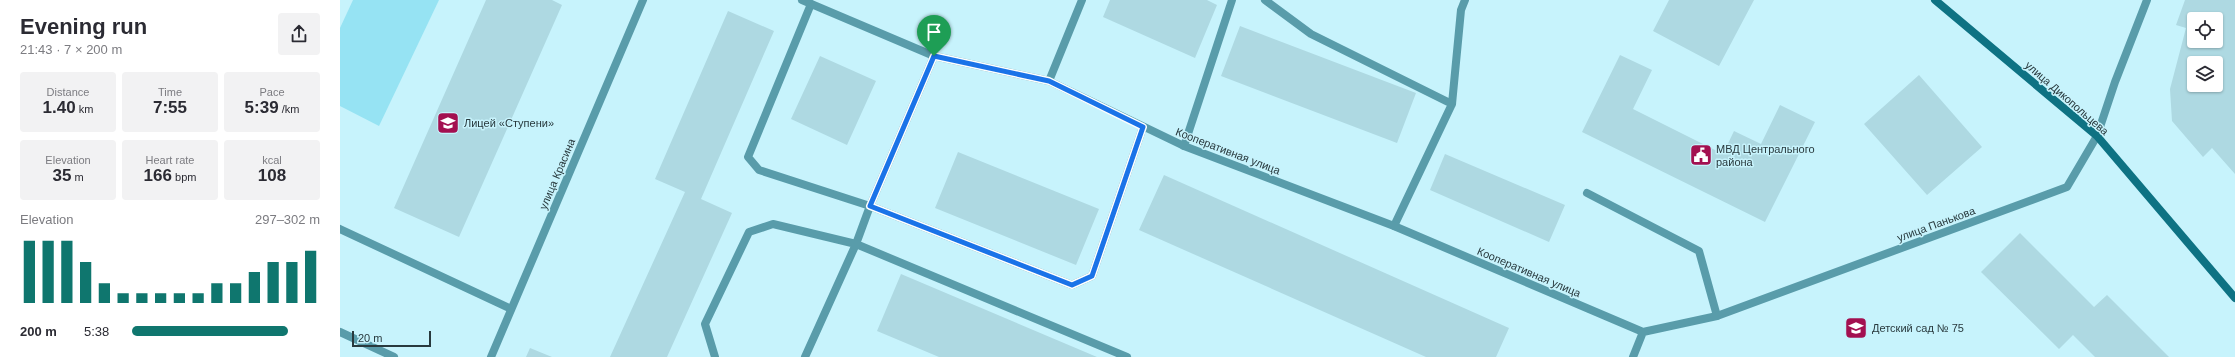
<!DOCTYPE html>
<meta charset="utf-8">
<style>
body{margin:0;font-family:Arial,sans-serif;background:#f2f2f3;color:#2b2b33;height:100vh;display:flex;flex-direction:column;font-size:15px;white-space:nowrap}
*{box-sizing:border-box;margin:0}
p{font-size:13px;color:#7c7c81}
.icon{flex:none;width:22px;height:22px;fill:none;stroke:currentColor;stroke-width:2;stroke-linecap:round;stroke-linejoin:round}
.map{position:relative;flex:1;overflow:hidden}
.drawer{display:flex;flex-direction:column;background:#fff;width:340px}
.drawer>*{flex:none}
.tools{position:absolute;left:1847px;top:12px;display:grid;gap:8px}
.tools a{display:grid;place-items:center;width:36px;height:36px;border-radius:4px;background:#fff;box-shadow:0 1px 3px #0004;font-size:20px}
.scale{position:absolute;left:12px;bottom:10px;width:79px;box-sizing:border-box;padding-left:4px;border:2px solid #28393d;border-top:0;font-size:11px;line-height:14px;white-space:nowrap;color:#28393d;-webkit-text-stroke:3px #c7f3fc;paint-order:stroke}
.pin{position:absolute;display:grid;place-items:center;width:34px;height:34px;color:#fff;margin:-41px -17px;border-radius:50% 50% 50% 0;rotate:-45deg;box-shadow:0 0 4px #0007}
.pin .icon{rotate:45deg}
.round{display:grid;place-items:center;flex:none;width:42px;height:42px;border-radius:4px;background:#f2f2f3}
.headline{display:flex;align-items:center;justify-content:space-between;height:68px;padding:0 20px}
h1{font-size:22px;font-weight:600;line-height:30px}
.metrics{display:grid;grid-template-columns:repeat(3,1fr);gap:6px;height:68px;padding:4px 20px}
.metrics div{display:grid;align-content:center;border-radius:4px;background:#f2f2f3;text-align:center}
.metrics b{font-size:17px;font-weight:600}
.metrics small{font-size:11px;font-weight:400}
.metrics p{font-size:11px}
.chart{height:112px;padding:8px 20px}
.chart p{display:flex;justify-content:space-between}
.chart svg{width:100%;height:72px;margin-top:4px;stroke:#0f766e;stroke-width:6}
ul{padding:0 20px;list-style:none;font-size:13px}
li{display:grid;grid-template-columns:64px 48px 1fr;align-items:center;height:30px}
li i{height:10px;border-radius:5px;background:#0f766e}
main{display:flex;flex:1;min-height:0}
.map>svg:first-child{display:block}
.green{fill:#96e3f3}
.building{fill:#aed9e2;fill-rule:evenodd}
.lines{fill:none;stroke-linecap:round;stroke-linejoin:round}
.lane{stroke:#599caa;stroke-width:8}
.street{stroke:#599caa;stroke-width:8}
.secondary{stroke:#0e7283;stroke-width:8}
.route-casing{stroke:#fff;stroke-width:8}
.route{stroke:#1a73e8;stroke-width:5}
.labels{text-anchor:middle;stroke-width:3;stroke-linejoin:round;paint-order:stroke}
.street-label{font-size:11px;fill:#28393d;stroke:#c7f3fc}
.poi-label{font-size:11px;fill:#28393d;stroke:#c7f3fc;text-anchor:start}
</style>
<main>
<section class="drawer">
<div class="headline"><div><h1>Evening run</h1><p>21:43 · 7 × 200 m</p></div><a class="round"><svg class="icon" aria-label="share" viewBox="0 0 24 24"><path d="M12 15V3M7 8l5-5 5 5M5 13v7h14v-7"/></svg></a></div>
<div class="metrics">
<div><p>Distance</p><b>1.40<small> km</small></b></div>
<div><p>Time</p><b>7:55</b></div>
<div><p>Pace</p><b>5:39<small> /km</small></b></div>
</div>
<div class="metrics">
<div><p>Elevation</p><b>35<small> m</small></b></div>
<div><p>Heart rate</p><b>166<small> bpm</small></b></div>
<div><p>kcal</p><b>108</b></div>
</div>
<div class="chart"><p><span>Elevation</span>297–302 m</p>
<svg viewBox="0 0 160 44" preserveAspectRatio="none"><path d="M5 44V6M15 44V6M25 44V6M35 44V19M45 44V32M55 44V38M65 44V38M75 44V38M85 44V38M95 44V38M105 44V32M115 44V32M125 44V25M135 44V19M145 44V19M155 44V12"/></svg>
</div>
<ul>
<li><b>200 m</b>5:38<i style="width:83%"></i></li>
</ul>
</section>
<div class="map">
<svg width="1895" height="357" viewBox="0 0 1895 357">
<rect width="100%" height="100%" fill="#c7f3fc"/>
<path class="green" d="M13 0H99L39 126 0 106V28Z"/>
<path class="building" d="M146 0H212L222 5 119 237 54 208Z
M770 0H867L877 5 855 58 763 17Z
M1329 0H1414L1379 66 1313 31Z
M1845 0H1895V174L1872 148 1863 157 1832 121 1830 89 1846 28 1836 25ZM1854 19H1876V41H1854ZM1854 63H1876V85H1854Z
M388 11 434 31 361 199 392 213 327 357H270L345 192 315 179Z
M900 26 1076 93 1057 143 881 76Z
M1280 55 1312 70 1293 109 1383 154 1394 131 1421 144 1440 105 1475 122 1425 222 1242 132Z
M480 56 536 81 507 145 451 119Z
M1579 75 1642 147 1587 195 1524 124Z
M618 152 759 209 736 265 595 208Z
M1105 154 1225 205 1209 242 1090 190Z
M824 175 1169 328 1156 357H1086L799 230Z
M1680 233 1754 307 1767 295 1829 357H1755L1733 335 1719 349 1641 272Z
M561 274 757 357H599L537 331Z
M190 348 212 357H186Z"/>
<g class="lines">
<path class="lane" d="M925 0 971 34 1112 104 1054 226
M471 4 408 157 419 170 530 206 732 285 752 276 803 127
M1112 104 1121 10 1125 0
M844 146 892 0
M1247 193 1359 251 1377 316
M0 229 171 309
M0 332 54 357
M375 357 365 324 409 232 433 224 516 244 787 357
M465 357 516 244 530 206 594 56"/>
<path class="street" d="M462 0 594 56 709 81 844 146 1054 226 1303 332
M709 81 742 0
M151 357 303 0
M1293 357 1303 332 1377 316 1727 187 1757 136 1775 82 1807 0"/>
<path class="secondary" d="M1595 0 1757 136 1895 298"/>
</g>
<g class="lines">
<g class="route-casing">
<path id="route" d="M594 56 709 81 803 127 752 276 732 285 530 206Z"/>
</g>
<use href="#route" class="route"/>
</g>
<defs>
<g id="school-square" transform="scale(1.15)"><rect x="-9" y="-9" width="18" height="18" rx="4" fill="#a31050" stroke="#c7f3fc"/><path d="M0-5L7-2L0 1L-7-2ZM-4 1L0 2.5L4 1V4Q0 6-4 4Z" fill="#fff"/></g>
<g id="civic-square" transform="scale(1.15)"><rect x="-9" y="-9" width="18" height="18" rx="4" fill="#a31050" stroke="#c7f3fc"/><path d="M-.6-6.5H3V-4.5H.6V-3L4-1V1h2V6H-6V1h2V-1L-.6-3ZM-1.2 2.5V6h2.4V2.5Z" fill="#fff"/></g>
</defs>
<g fill-rule="evenodd">
<use href="#school-square" x="108" y="123"/>
<use href="#civic-square" x="1361" y="155"/>
<use href="#school-square" x="1516" y="328"/>
</g>
<g class="labels">
<g class="street-label">
<text transform="translate(1727 98) rotate(41)" y="4">улица Дикопольцева</text>
<text transform="translate(888 151) rotate(21)" y="4">Кооперативная улица</text>
<text transform="translate(217 174) rotate(-67)" y="4">улица Красина</text>
<text transform="translate(1596 224) rotate(-20)" y="4">улица Панькова</text>
<text transform="translate(1189 272) rotate(23)" y="4">Кооперативная улица</text>
</g>
<g class="poi-label">
<text x="124" y="127">Лицей «Ступени»</text>
<text x="1376" y="153">МВД Центрального<tspan x="1376" dy="13">района</tspan></text>
<text x="1532" y="332">Детский сад № 75</text>
</g>
</g>
</svg>
<div class="tools">
<a><svg class="icon" aria-label="locate" viewBox="0 0 24 24"><circle cx="12" cy="12" r="6"/><path d="M12 2v4M12 18v4M2 12h4M18 12h4"/></svg></a>
<a><svg class="icon" aria-label="layers" viewBox="0 0 24 24"><path d="M12 4l9 5-9 5-9-5zM3 14l9 5 9-5"/></svg></a>
</div>
<div class="scale">20 m</div>
<div class="pin" style="left:594px;top:56px;background:#1e9e55"><svg class="icon" aria-label="arrive" viewBox="0 0 24 24"><path d="M6 21V4h12l-3 4 3 4H6"/></svg></div>
</div>
</main>
